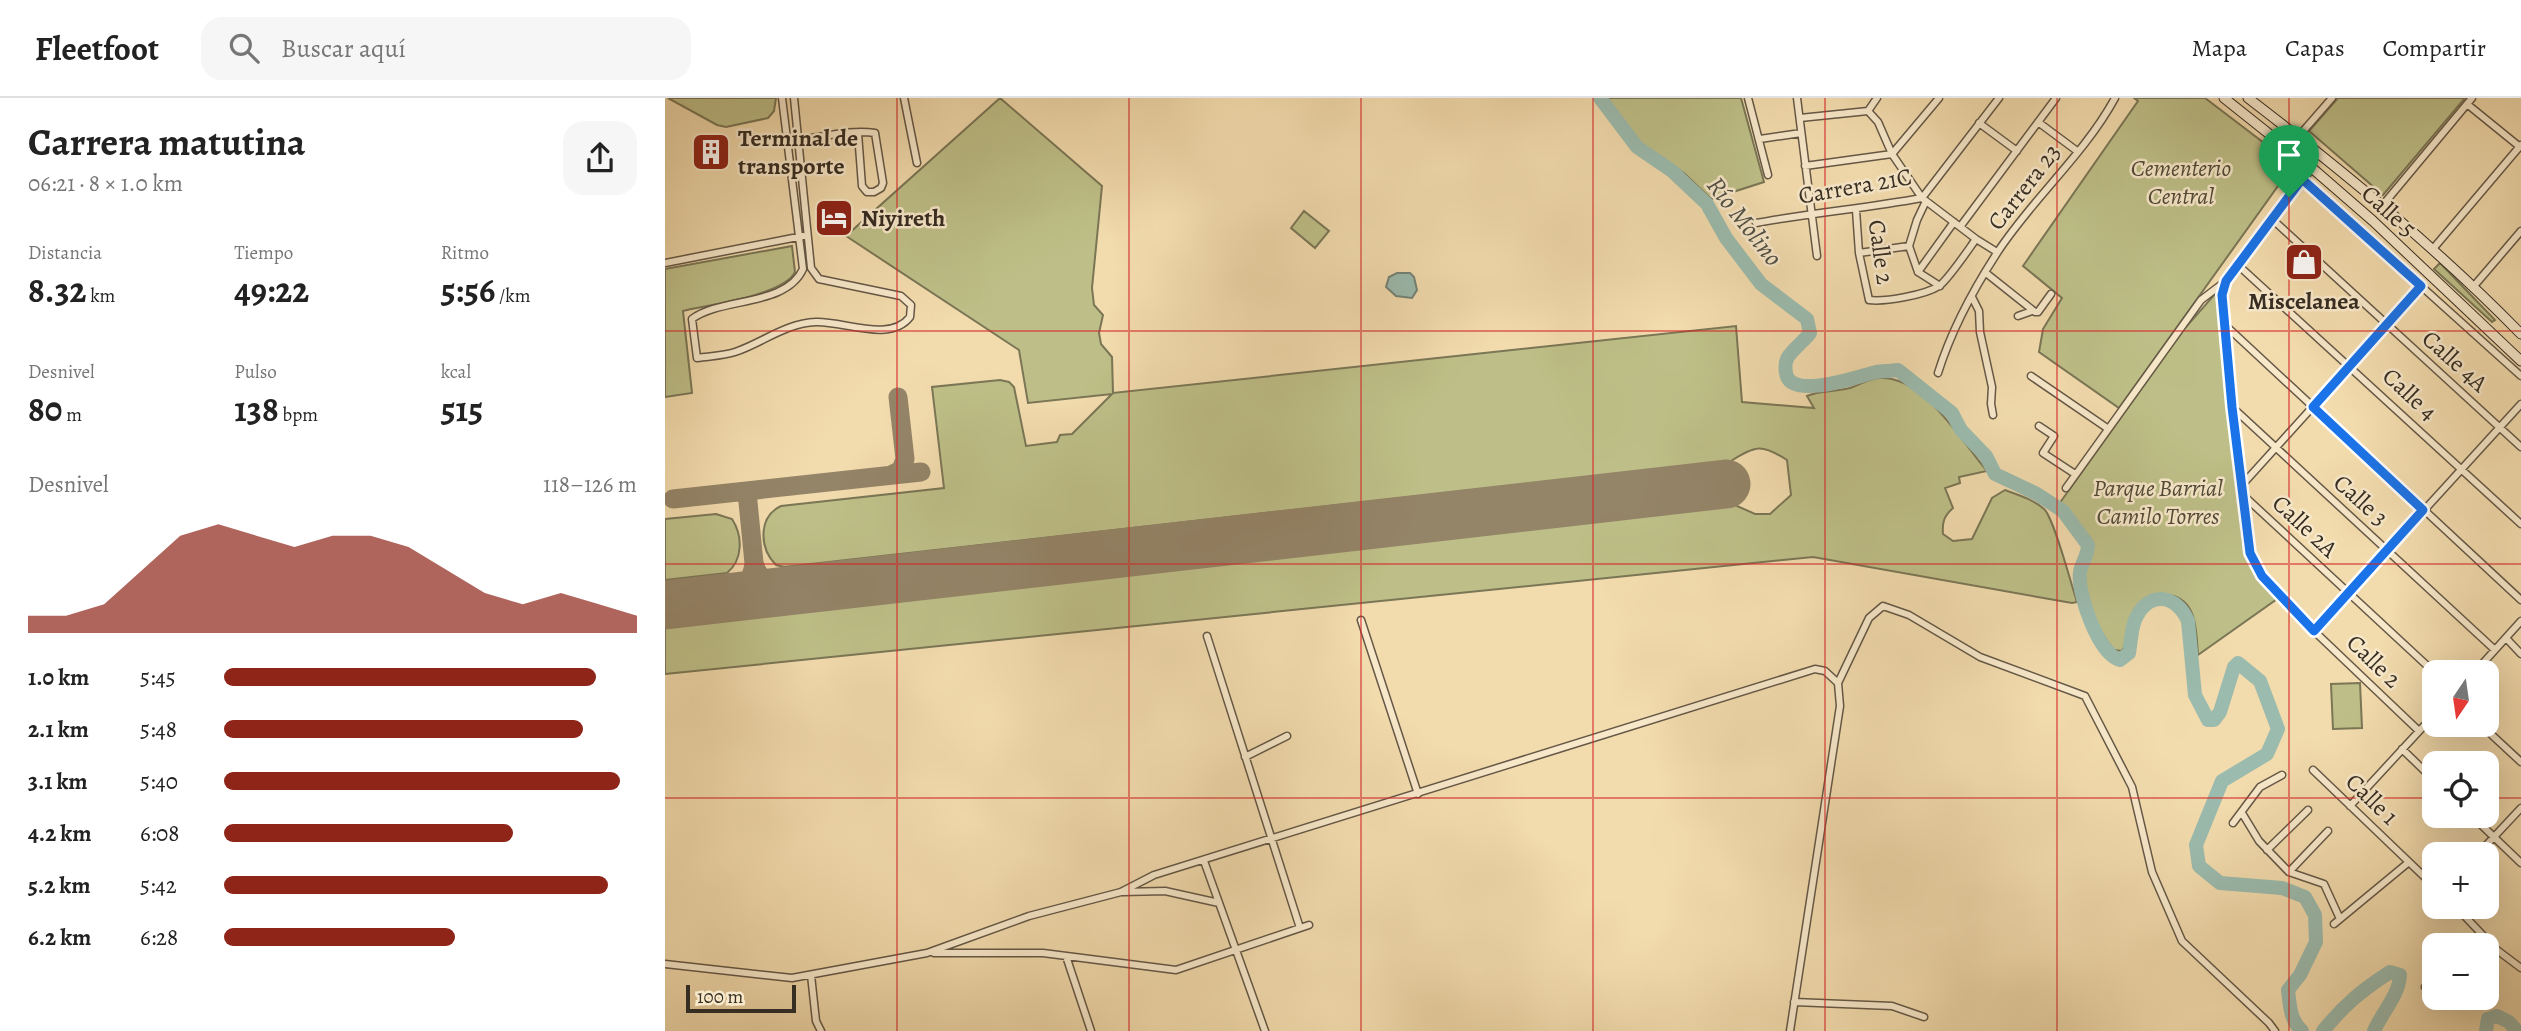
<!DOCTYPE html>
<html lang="es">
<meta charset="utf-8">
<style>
body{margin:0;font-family:Alegreya,serif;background:#f6f6f6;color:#222;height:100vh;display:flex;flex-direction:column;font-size:26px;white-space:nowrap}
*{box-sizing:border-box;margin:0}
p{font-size:23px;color:#767676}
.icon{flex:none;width:38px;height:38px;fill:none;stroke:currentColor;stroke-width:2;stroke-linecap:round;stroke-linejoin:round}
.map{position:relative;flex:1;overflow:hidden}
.panel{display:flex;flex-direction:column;background:#fff;width:665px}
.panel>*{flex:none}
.needle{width:46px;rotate:193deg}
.tools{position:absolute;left:1757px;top:562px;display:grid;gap:14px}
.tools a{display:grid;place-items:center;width:77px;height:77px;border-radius:14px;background:#fff;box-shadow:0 7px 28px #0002;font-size:35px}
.scale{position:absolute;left:21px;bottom:18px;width:110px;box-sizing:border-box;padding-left:7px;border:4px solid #362d23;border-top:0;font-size:19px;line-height:24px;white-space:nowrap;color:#362d23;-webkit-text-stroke:5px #f7e8ca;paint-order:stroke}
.pin{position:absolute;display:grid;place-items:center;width:60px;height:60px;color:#fff;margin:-72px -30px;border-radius:50% 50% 50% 0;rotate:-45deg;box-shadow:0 0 7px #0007}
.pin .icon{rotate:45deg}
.round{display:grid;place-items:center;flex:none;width:74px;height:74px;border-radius:21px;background:#f6f6f6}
.summary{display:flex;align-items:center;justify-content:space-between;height:119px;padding:0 28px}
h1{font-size:38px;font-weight:700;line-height:52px}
.stats{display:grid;grid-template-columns:repeat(3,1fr);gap:10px;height:119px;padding:7px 28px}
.stats div{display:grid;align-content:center}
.stats b{font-size:35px;font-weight:700}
.stats small{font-size:19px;font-weight:400}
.stats p{font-size:19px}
.chart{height:196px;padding:14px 28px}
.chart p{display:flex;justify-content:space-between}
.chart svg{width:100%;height:126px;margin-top:7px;fill:#8f2418;opacity:.7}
ul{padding:0 28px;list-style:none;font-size:23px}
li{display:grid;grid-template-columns:112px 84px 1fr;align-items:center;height:52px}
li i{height:18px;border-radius:9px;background:#8f2418}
header{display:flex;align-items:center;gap:42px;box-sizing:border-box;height:98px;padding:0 35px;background:#fff;border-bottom:2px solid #e0e0e0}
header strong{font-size:33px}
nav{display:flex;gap:38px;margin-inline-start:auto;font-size:24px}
.search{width:490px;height:63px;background:#f6f6f6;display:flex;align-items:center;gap:18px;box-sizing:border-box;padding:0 24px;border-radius:21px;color:#767676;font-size:26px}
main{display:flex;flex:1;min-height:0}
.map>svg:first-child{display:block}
.green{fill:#bebf88;stroke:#7a7656;stroke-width:2}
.water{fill:#9bbbae;stroke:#738276;stroke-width:2}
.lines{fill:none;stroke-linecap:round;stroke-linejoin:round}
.river{stroke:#9bbbae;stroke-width:14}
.taxiway{stroke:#948468;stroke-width:19}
.runway{stroke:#948468;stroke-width:49}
.street-casing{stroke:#655846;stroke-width:9}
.secondary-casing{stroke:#362d23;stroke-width:11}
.street{stroke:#f7e8ca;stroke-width:6}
.secondary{stroke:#f7e8ca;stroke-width:9}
.route-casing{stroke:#fff;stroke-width:14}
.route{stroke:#1a73e8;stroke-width:9}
.grid{fill:none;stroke:#d62828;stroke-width:2;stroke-opacity:0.55}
.labels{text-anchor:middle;stroke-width:5;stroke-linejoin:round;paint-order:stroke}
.poi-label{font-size:24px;font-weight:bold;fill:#362d23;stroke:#f7e8ca;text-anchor:start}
.park-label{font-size:24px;font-style:italic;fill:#514a37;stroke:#f7e8ca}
.street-label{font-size:24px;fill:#362d23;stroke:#f7e8ca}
.water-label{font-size:26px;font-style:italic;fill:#4f5046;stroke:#f7e8ca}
</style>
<header>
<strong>Fleetfoot</strong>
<div class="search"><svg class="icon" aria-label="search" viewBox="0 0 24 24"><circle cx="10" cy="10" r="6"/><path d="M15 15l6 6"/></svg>Buscar aquí</div>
<nav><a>Mapa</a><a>Capas</a><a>Compartir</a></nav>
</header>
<main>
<section class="panel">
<div class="summary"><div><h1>Carrera matutina</h1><p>06:21 · 8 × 1.0 km</p></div><a class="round"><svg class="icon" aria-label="share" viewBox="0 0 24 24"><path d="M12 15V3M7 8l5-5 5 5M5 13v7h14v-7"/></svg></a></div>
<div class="stats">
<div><p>Distancia</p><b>8.32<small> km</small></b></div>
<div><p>Tiempo</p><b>49:22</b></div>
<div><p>Ritmo</p><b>5:56<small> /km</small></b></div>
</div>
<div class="stats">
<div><p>Desnivel</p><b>80<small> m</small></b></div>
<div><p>Pulso</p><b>138<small> bpm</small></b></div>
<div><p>kcal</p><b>515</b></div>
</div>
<div class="chart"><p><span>Desnivel</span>118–126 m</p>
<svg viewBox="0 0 160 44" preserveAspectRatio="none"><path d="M0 44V38L10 38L20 34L30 22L40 10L50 6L60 10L70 14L80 10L90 10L100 14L110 22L120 30L130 34L140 30L150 34L160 38V44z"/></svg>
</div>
<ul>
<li><b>1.0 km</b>5:45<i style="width:90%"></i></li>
<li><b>2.1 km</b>5:48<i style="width:87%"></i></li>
<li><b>3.1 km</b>5:40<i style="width:96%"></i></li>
<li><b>4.2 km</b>6:08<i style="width:70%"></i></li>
<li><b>5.2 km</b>5:42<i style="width:93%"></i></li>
<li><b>6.2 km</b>6:28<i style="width:56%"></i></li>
</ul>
</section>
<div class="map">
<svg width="1856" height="933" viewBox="0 0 1856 933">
<rect width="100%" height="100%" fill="#f2dbad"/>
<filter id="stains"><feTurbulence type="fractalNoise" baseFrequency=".00286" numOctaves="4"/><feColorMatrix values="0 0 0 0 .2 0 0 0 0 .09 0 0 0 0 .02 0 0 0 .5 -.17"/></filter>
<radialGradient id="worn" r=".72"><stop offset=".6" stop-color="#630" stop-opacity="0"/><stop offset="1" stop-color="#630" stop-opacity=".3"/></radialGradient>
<path class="green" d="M3 0H111L109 13 103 20 61 29 52 27Z
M335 0 437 88 427 190 429 207 438 217 434 235 436 246 447 259 448 295 1071 228 1077 304 1149 310 1142 298C1155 292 1171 294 1185 290 1195 287 1204 280 1215 280 1258 277 1297 344 1322 373L1294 379 1295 385 1280 390 1288 410C1279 418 1277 424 1278 436L1288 443 1307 441 1327 400 1340 392C1353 397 1368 401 1379 411 1389 420 1406 486 1412 504L1407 505 1148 459 0 576V525L1070 407 1090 416H1105L1126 397 1122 362C1097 346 1091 347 1066 363L119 469 111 467C94 450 93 419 116 408L279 390 267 289 335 282 344 284 349 289 361 348 392 344 395 337 407 336 447 296 363 305 354 252 181 138Z
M941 0H1076L1099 84 1046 101 1020 76 976 46Z
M1469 0H1540L1628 67 1454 310 1374 254 1378 231 1397 200 1358 168 1473 3Z
M1673 0H1800L1718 97 1644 33Z
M639 113 664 133 650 150 626 130Z
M127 148 130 174C120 197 43 207 18 213L27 295 0 299V171Z
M1775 165 1830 222 1827 224 1769 171Z
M1550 196 1552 197 1561 296 1578 447C1584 469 1597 484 1612 501L1533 557C1531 534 1533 503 1505 497 1494 495 1483 498 1474 506 1461 519 1466 538 1457 553L1449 552C1433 533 1418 501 1420 475 1421 466 1425 458 1427 448L1405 416 1394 406 1520 230Z
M51 416 67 421C78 438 78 462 62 475L0 482V421Z
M1695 585 1697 630 1668 631 1666 586Z"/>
<path class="water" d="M732 175H745L749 179 752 192 747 200 731 198 721 189 724 179Z"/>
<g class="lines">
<path class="river" d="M935 0 972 49 1007 73 1042 106 1061 140 1096 186 1142 221 1145 235C1139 243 1128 251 1123 259 1120 264 1120 269 1121 275 1125 303 1194 278 1211 274 1218 273 1226 273 1233 272L1287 315 1296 332 1321 358 1330 376 1372 396 1398 413 1423 447C1423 457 1417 464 1415 474 1412 495 1433 556 1455 562L1464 555C1466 544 1466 532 1470 522 1483 493 1511 495 1523 523L1530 597 1543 622H1549L1555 614 1569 569 1573 565 1595 583 1613 631 1602 656 1557 683 1531 747 1534 768 1555 785 1617 790 1640 799 1650 817 1651 844 1635 877 1623 892C1625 908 1625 922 1637 933
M1658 933C1679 907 1697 892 1725 874L1735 877C1734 898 1717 914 1709 933
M1821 933 1823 921 1832 918 1844 924 1852 933"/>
<path class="taxiway" d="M226 377 236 372 240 361 233 299
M82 394 89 465C95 488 113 490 134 491
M8 401 256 374
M63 500C79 493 87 482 89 465"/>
<path class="runway" d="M0 507 1061 386"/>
<g class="street-casing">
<path id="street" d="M117 0 138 171C121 209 56 199 27 221L32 260C44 258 58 258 70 254 97 245 121 225 151 224 179 223 225 245 245 219L246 207 236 198 154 181 146 170 129 0
M239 0 252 65
M1083 0 1103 77
M1132 0 1152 158
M1802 6 1855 49
M1203 13 1213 24 1227 56 1257 100 1311 141 1332 154
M1135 20 1203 13 1212 0
M1373 24 1412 53
M1314 25 1352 53
M1633 39 1667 0
M1095 41 1136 35
M134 42C158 39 187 31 210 35L218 85 216 90 209 94H202L197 88 193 35
M1140 68 1227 56 1274 0
M1647 70 1561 183 1557 197 1581 436 1585 455 1597 478 1649 533 1754 633
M1637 81 1856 278
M1624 97 1628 80 1640 65
M1261 103 1252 122 1244 148 1253 174 1275 188
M1717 108 1807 0
M1191 112 1194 155 1204 202C1220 204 1260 197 1274 188 1283 182 1303 152 1311 141
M1607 121 1856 349
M1091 125C1146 115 1202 110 1257 100L1334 0
M1295 129 1391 0
M1767 152 1856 47
M1194 155 1244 148
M0 165 138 138
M1574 168 1856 426
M1253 174 1289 124
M1321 175 1370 214H1373L1386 196
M1809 188 1856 133
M1307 199 1314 213 1315 234 1327 289 1326 306 1328 317
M1353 218 1367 213
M1560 227 1856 502
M1273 275C1286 233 1308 192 1332 155 1367 101 1419 57 1450 0
M1366 278 1442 330
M1567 309 1830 552
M1374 328 1389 338 1378 355 1410 376
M1577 387 1757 188
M1401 390 1536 202 1561 183
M1578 397 1769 574
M696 522 753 696
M1649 533 1856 306
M542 538 635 830
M1841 540 1856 556
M1810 574 1856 523
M1815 626 1856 664
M1737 651 1769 682
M580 659 622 638
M1648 672 1769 788
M1685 708 1769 617
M1577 715 1594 743 1624 774 1659 786 1675 821
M1807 718 1856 765
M1568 725 1595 689 1617 677
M1602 752 1643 712
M1813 756 1856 710
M539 763 600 933
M1624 774 1663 733
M458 794 500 793 554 805
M1790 808 1832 852 1856 870
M1669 826 1744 764
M269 855H378L511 872 644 827
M401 858 426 933
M1822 858 1832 852
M0 866 127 880 262 855 364 818 456 794 489 777 1150 571 1160 573 1173 585
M146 877 151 923 156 933
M1760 889 1769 878
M1129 904 1227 908 1259 919
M1125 933 1175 608 1173 585 1204 520 1218 508 1244 517 1315 559 1420 598 1467 689 1487 774 1517 843 1604 925 1610 933"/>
</g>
<g class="secondary-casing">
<path id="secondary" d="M1559 0 1647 70 1708 123 1856 263
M1583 0C1678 73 1772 150 1856 236"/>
</g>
<use href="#street" class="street"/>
<use href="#secondary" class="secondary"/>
</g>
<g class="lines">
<g class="route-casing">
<path id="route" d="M1637 81 1756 188 1648 309 1758 412 1649 533 1597 478 1585 455 1567 309 1557 197 1561 183Z"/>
</g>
<use href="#route" class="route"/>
</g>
<path class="grid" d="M232 0V933M464 0V933M696 0V933M928 0V933M1160 0V933M1392 0V933M1624 0V933M0 233H1856M0 466H1856M0 700H1769M1822 700H1856"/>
<defs>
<g id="building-square" transform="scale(2.0125)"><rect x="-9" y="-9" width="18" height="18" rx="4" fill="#8f2418" stroke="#f7e8ca"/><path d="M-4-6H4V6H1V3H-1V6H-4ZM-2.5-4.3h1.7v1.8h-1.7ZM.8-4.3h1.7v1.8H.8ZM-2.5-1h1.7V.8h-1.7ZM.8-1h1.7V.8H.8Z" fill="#fff"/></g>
<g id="hotel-square" transform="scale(2.0125)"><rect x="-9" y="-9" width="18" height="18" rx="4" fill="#8f2418" stroke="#f7e8ca"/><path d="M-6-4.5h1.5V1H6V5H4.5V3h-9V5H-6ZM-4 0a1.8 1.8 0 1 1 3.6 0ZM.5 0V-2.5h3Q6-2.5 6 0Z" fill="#fff"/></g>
<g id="shop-square" transform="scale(2.0125)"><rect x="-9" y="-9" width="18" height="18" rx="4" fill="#8f2418" stroke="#f7e8ca"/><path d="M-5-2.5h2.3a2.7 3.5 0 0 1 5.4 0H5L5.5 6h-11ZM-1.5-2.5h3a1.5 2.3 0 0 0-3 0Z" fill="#fff"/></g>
</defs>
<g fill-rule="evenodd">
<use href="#building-square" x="46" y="54"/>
<use href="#hotel-square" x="169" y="120"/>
<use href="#shop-square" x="1639" y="164"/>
</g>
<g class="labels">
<g class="poi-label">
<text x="73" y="48">Terminal de<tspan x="73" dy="28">transporte</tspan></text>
<text x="196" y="128">Niyireth</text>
<text x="1639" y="211" text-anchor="middle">Miscelanea</text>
</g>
<g class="park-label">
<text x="1516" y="78">Cementerio<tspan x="1516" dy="28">Central</tspan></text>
<text x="1493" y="398">Parque Barrial<tspan x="1493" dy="28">Camilo Torres</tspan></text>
</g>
<g class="street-label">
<text transform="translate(1190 88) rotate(-10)" y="8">Carrera 21C</text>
<text transform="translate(1359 89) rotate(-52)" y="8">Carrera 23</text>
<text transform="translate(1724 113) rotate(42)" y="8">Calle 5</text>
<text transform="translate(1216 154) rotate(82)" y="8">Calle 2</text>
<text transform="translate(1790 263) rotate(42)" y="8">Calle 4A</text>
<text transform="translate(1745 296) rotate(43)" y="8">Calle 4</text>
<text transform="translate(1696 402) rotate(42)" y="8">Calle 3</text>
<text transform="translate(1640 428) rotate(43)" y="8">Calle 2A</text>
<text transform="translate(1709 563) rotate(44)" y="8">Calle 2</text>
<text transform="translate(1707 701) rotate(44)" y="8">Calle 1</text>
</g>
<g class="water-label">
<text transform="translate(1080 123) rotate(52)" y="9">Río Molino</text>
</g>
</g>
<rect width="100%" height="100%" filter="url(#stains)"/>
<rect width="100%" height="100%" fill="url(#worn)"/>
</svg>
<div class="tools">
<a><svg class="needle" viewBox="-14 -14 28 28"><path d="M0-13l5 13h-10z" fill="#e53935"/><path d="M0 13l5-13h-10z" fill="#767676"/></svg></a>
<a><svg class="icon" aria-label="locate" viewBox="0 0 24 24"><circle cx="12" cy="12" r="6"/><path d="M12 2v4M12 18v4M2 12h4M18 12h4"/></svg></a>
<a>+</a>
<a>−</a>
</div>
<div class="scale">100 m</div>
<div class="pin" style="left:1624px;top:99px;background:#1e9e55"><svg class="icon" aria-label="arrive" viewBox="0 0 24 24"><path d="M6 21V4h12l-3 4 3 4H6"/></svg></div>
</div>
</main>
